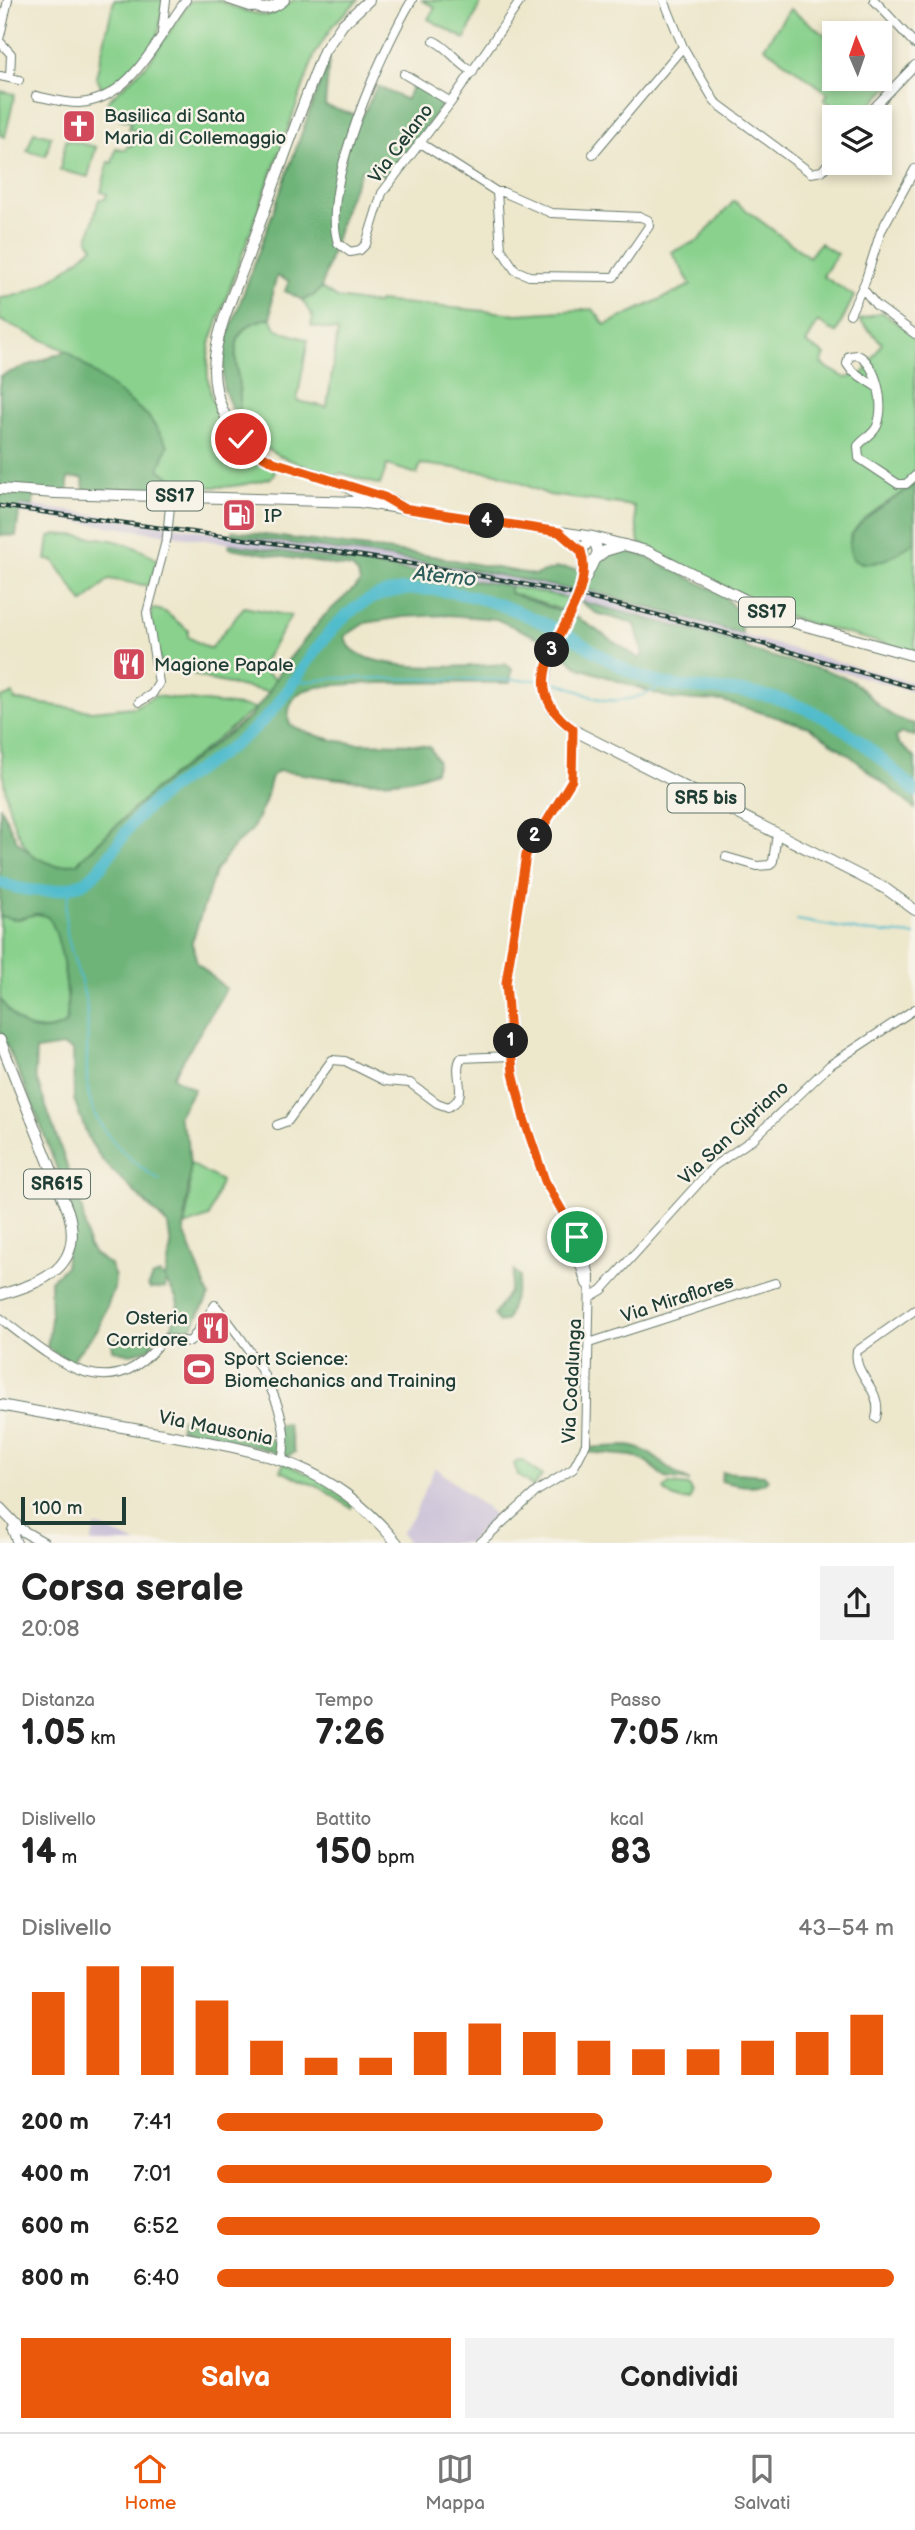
<!DOCTYPE html>
<html lang="it">
<meta charset="utf-8">
<style>
body{margin:0;font-family:"Balsamiq Sans",sans-serif;background:#f2f2f2;color:#222;height:100vh;display:flex;flex-direction:column;font-size:26px;white-space:nowrap}
*{box-sizing:border-box;margin:0}
p{font-size:23px;color:#767676}
.icon{flex:none;width:38px;height:38px;fill:none;stroke:currentColor;stroke-width:2;stroke-linecap:round;stroke-linejoin:round}
.map{position:relative;height:1543px;overflow:hidden}
.side{display:flex;flex-direction:column;background:#fff;flex:1}
.side>*{flex:none}
.needle{width:46px;rotate:358deg}
.controls{position:absolute;left:822px;top:21px;display:grid;gap:14px}
.controls a{display:grid;place-items:center;width:70px;height:70px;border-radius:0px;background:#fff;box-shadow:0 4px 10px #0003;font-size:35px}
.scale{position:absolute;left:21px;bottom:18px;width:105px;box-sizing:border-box;padding-left:7px;border:4px solid #1f3d34;border-top:0;font-size:19px;line-height:24px;white-space:nowrap;color:#1f3d34;-webkit-text-stroke:5px #f7f3e8;paint-order:stroke}
.pin{position:absolute;display:grid;place-items:center;width:60px;height:60px;color:#fff;margin:-30px;border:4px solid #fff;border-radius:50%;box-shadow:0 2px 7px #0007}
.km{position:absolute;width:35px;height:35px;margin:-18px;border-radius:50%;background:#222;color:#fff;font-size:19px;line-height:35px;text-align:center}
.round{display:grid;place-items:center;flex:none;width:74px;height:74px;border-radius:0px;background:#f2f2f2}
.summary{display:flex;align-items:center;justify-content:space-between;height:119px;padding:0 21px}
h1{font-size:38px;font-weight:800;line-height:52px}
.figures{display:grid;grid-template-columns:repeat(3,1fr);gap:10px;height:119px;padding:7px 21px}
.figures div{display:grid;align-content:center}
.figures b{font-size:35px;font-weight:800}
.figures small{font-size:19px;font-weight:400}
.figures p{font-size:19px}
.chart{height:196px;padding:14px 21px}
.chart p{display:flex;justify-content:space-between}
.chart svg{width:100%;height:126px;margin-top:7px;stroke:#ea580c;stroke-width:6}
.button{display:flex;gap:14px;margin-top:auto;padding:14px 21px}
.button a{flex:1;height:80px;border-radius:0px;background:#ea580c;color:#fff;font-size:28px;font-weight:800;line-height:80px;text-align:center}
.button a+a{background:#f2f2f2;color:#222}
ul{padding:0 21px;list-style:none;font-size:23px}
li{display:grid;grid-template-columns:112px 84px 1fr;align-items:center;height:52px}
li i{height:18px;border-radius:9px;background:#ea580c}
.dock{display:flex;justify-content:space-around;align-items:center;height:98px;border-top:2px solid #e0e0e0;background:#fff;font-size:19px;color:#767676}
.dock a{display:grid;justify-items:center;gap:4px}
.dock .on{color:#ea580c}
.map>svg:first-child{display:block}
.industrial{fill:#c9bfd7}
.green{fill:#89d18d;stroke:#548760;stroke-width:2}
.forest{fill:#6eb378;stroke:#467856;stroke-width:2}
.lines{fill:none;stroke-linecap:round;stroke-linejoin:round}
.stream{stroke:#51bccc;stroke-width:2}
.river{stroke:#51bccc;stroke-width:12}
.minor-casing{stroke:#677869;stroke-width:10}
.major-casing{stroke:#677869;stroke-width:12}
.minor{stroke:#fff;stroke-width:8}
.major{stroke:#fff;stroke-width:10}
.rail-casing{stroke:#1f3d34;stroke-width:4.5}
.rail{stroke:#f7f3e8;stroke-width:2;stroke-dasharray:5;stroke-linecap:butt}
.route-casing{stroke:#fff;stroke-width:14}
.route{stroke:#ea580c;stroke-width:9}
.labels{text-anchor:middle;stroke-width:5;stroke-linejoin:round;paint-order:stroke}
.shield{fill:#f7f3e8;stroke:#60746a;stroke-width:2}
.shield-label{font-size:18px;font-weight:bold;fill:#1f3d34}
.poi-label{font-size:19px;fill:#1f3d34;stroke:#f7f3e8;text-anchor:start}
.street-label{font-size:19px;fill:#1f3d34;stroke:#f7f3e8}
.water-label{font-size:21px;font-style:italic;fill:#2c5d5a;stroke:#f7f3e8}
</style>
<div class="map">
<svg width="915" height="1543" viewBox="0 0 915 1543">
<rect width="100%" height="100%" fill="#f7f3e8"/>
<filter id="ink" filterUnits="userSpaceOnUse"><feTurbulence type="fractalNoise" baseFrequency=".0143" numOctaves="2"/><feDisplacementMap in="SourceGraphic" scale="14" xChannelSelector="R" yChannelSelector="G"/><feConvolveMatrix kernelMatrix="1 2 1 2 8 2 1 2 1" color-interpolation-filters="sRGB"/></filter>
<filter id="wash" filterUnits="userSpaceOnUse"><feTurbulence type="fractalNoise" baseFrequency=".00686" numOctaves="4" result="noise"/><feDisplacementMap in="SourceGraphic" scale="28" xChannelSelector="R" yChannelSelector="G"/><feGaussianBlur stdDeviation="1.57" result="paint"/><feColorMatrix in="noise" values="0 0 0 0 0 0 0 0 0 0 0 0 0 0 0 0 0 1.4 0 .05"/><feComposite in="paint" operator="in"/></filter>
<g filter="url(#wash)">
<rect width="100%" height="100%" fill="#ede7cc"/>
<path class="industrial" d="M20 504 464 568 582 592 584 589 609 594V598L915 683V692L648 617 544 593 463 577 18 513Z
M435 1467 496 1516 467 1543H408L401 1533 413 1517Z
M95 1526 100 1527 137 1543H91Z"/>
<path class="green" d="M114 0H164L158 36 144 55 105 92 96 77Z
M218 0 240 10 267 16 294 0H358L333 25 315 54 211 340C198 394 224 450 276 470L271 478C233 489 192 494 158 469L90 372 67 351 0 320V298C34 296 68 270 93 247L88 240 99 199H105L107 194 101 192 108 162 112 163 116 148 126 150 128 145 132 146 135 131 129 129 131 121 120 119 121 113 106 109 108 101 149 62 190 1Z
M421 0H482L465 39 428 19 435 7Z
M790 9 835 42V79H880V75L892 84 858 117H848L824 100 828 93 764 47Z
M0 91 15 94 5 137 0 135Z
M34 132 51 136 46 156 27 151Z
M66 140 96 147 88 177 60 170Z
M734 201 809 257 820 243 837 254 823 276 854 296 836 333 818 322 806 343 825 355 821 364 846 378 864 373 882 343 859 320 882 312 915 336V484L878 509 850 536 875 563 915 542V652L800 621 761 605 639 543 634 506 549 495 497 473 421 464 417 474 387 465 380 485 341 473 334 476C297 463 259 454 236 419 251 387 209 326 271 318L277 330 308 340 297 401 327 407 338 331 311 326 313 317 302 300 313 296 321 288 337 298 377 304 378 301 518 314 593 309 605 325 691 285 672 252 699 240Z
M55 534C91 537 128 537 157 560L150 586 109 579 83 603 54 561 46 560 49 538Z
M510 586 568 598 562 610 510 593Z
M244 607 291 616 260 668 275 679 269 692 210 680 160 661 150 619 152 608 165 612 188 630V637L210 649Z
M13 694 15 700 92 711 134 707 155 696 256 708 154 790 77 863C64 869 48 867 36 859 0 825 0 751 0 698Z
M34 914C42 914 48 915 53 922 62 935 69 1004 68 1021L57 1028 46 1030 24 1027 17 1023 0 999V916L19 919Z
M189 1163 221 1181 209 1217 185 1226 190 1191Z
M518 1461H523L542 1476 533 1487 518 1475 514 1464Z
M284 1463 317 1478 353 1505 351 1508 321 1488 280 1471Z
M669 1484 689 1486 692 1494 690 1500C680 1501 669 1498 664 1489Z"/>
<path class="forest" d="M329 58 325 106 362 117 377 86 406 100 414 83 444 103 388 176 362 169 347 202 321 288 313 296 302 300 285 291 289 281 277 276 272 293 271 318C207 327 253 388 236 419L223 387 224 347Z
M67 351 148 416 168 445 159 469 171 478 201 487 200 492 84 490 83 478H68V490L34 496 33 506 20 505 16 536 0 535V376Z
M915 484V542C897 553 875 571 854 560 832 525 895 502 915 484Z
M232 531 432 556 535 575 557 568 580 569 596 564 605 554 624 550 647 557 722 594 737 611 742 634 584 589 583 592 464 568 231 535Z
M230 544 510 586V593L578 618 640 659 643 654 635 624 596 613 579 601 744 644 746 648C777 661 812 664 844 677 871 689 876 716 915 724V736L901 733 896 737 898 743 915 758V809L853 758 809 727 723 701 672 699 580 668 546 641 496 619 447 615 404 617 365 623 345 636C351 677 473 666 505 664L512 669 510 683C476 683 321 679 301 692 290 699 286 714 290 725 311 735 330 741 353 743 379 745 405 741 430 747L438 762 435 771C389 792 328 776 279 771L272 776 265 802 252 830 235 845 215 872 192 942 197 963 226 989 173 1077 194 1089 178 1117 188 1140 190 1169 184 1231 209 1296 185 1339 170 1335C176 1304 186 1310 166 1281L165 1288 150 1289 148 1285 152 1277 160 1274 165 1279 171 1246 168 1225 103 1161 89 1140 74 1099 73 1050 63 1046 36 1050 35 1075 82 1209 88 1245 94 1254 110 1265 115 1277 114 1289 98 1329 70 1362 47 1348 51 1319 50 1281 65 1267 71 1207 33 1105 0 1030V999C18 1024 31 1039 64 1025 74 1013 60 925 47 917 36 909 27 919 16 919 11 919 5 917 0 916V806L17 841 34 857 57 866 77 863 154 790 250 717 269 692 280 670 324 616 360 583 358 574 352 568 229 548Z
M514 1271 520 1276 507 1320 499 1323 494 1315 509 1292Z
M160 1329 150 1348 131 1354 113 1350 112 1342 115 1339 141 1337Z
M181 1419 267 1441 272 1439 280 1425 287 1424 295 1452 288 1456 247 1444 197 1435 180 1428Z
M625 1446C654 1447 664 1471 690 1481L665 1478 647 1462 632 1456 586 1452 587 1448Z
M722 1472 764 1475 768 1480C757 1490 735 1485 721 1481Z"/>
<g class="lines">
<path class="stream" d="M291 683 338 678 537 680
M556 683C569 685 580 692 592 697 621 706 641 696 667 685
M72 887C52 929 84 970 87 1011 90 1047 80 1084 96 1117 108 1141 137 1167 160 1180
M797 920 860 931 915 935"/>
<path class="river" d="M0 882C24 893 56 894 80 884 100 877 121 835 137 818 175 777 232 755 270 713 310 668 333 598 402 590 459 584 520 610 569 636 597 651 621 671 651 680 681 690 713 688 744 692 820 702 862 739 915 791"/>
</g>
</g>
<g filter="url(#ink)">
<g class="lines">
<g class="minor-casing">
<path id="minor" d="M229 0 253 8
M412 0C382 50 320 187 338 243L350 252 360 250 366 244 382 193 451 102 521 0
M664 0 683 47 715 102 811 173 822 171 835 155
M874 0 915 44
M162 32 166 0
M0 36 8 0
M434 41C448 47 456 62 473 72
M0 42 11 54 10 78
M404 74 451 102
M0 76 19 80
M36 96C50 99 65 103 79 103 132 100 158 36 186 0
M865 117 915 65
M419 142 497 192H503L551 213 641 217 648 220 649 226 614 277 529 276 515 270 501 249 497 192
M593 154 683 47
M863 289 876 305 915 334
M850 314 865 282 881 231 915 169
M878 388 852 371 847 364 849 356 858 355C878 366 885 405 877 426 873 435 864 438 858 446L859 458 898 484H906L915 476
M139 702 152 694 159 683 147 613 167 537 171 496
M726 857 757 866 770 865 773 861 777 834
M277 1125 288 1121 332 1060 345 1061 385 1081 410 1083 437 1103 448 1107C472 1097 451 1074 461 1058L512 1056
M570 1233 586 1284
M590 1297 602 1290 714 1166 753 1139 830 1065 915 1009
M0 1318C54 1360 111 1412 164 1338L190 1342 215 1305C245 1341 296 1410 282 1459
M589 1343 775 1283
M876 1418C884 1389 852 1375 857 1351L915 1310
M15 1524 12 1530 17 1543
M480 1543 537 1491 573 1469 586 1444 590 1276 582 1246 545 1181 530 1139 515 1082 507 983 524 863 534 838 572 780 573 729"/>
</g>
<g class="major-casing">
<path id="major" d="M244 0C260 11 269 12 284 0
M355 488 396 503
M0 489 55 493 359 502 593 537 647 551 788 621 915 656
M365 503C345 470 277 474 247 445 226 426 214 397 214 369 215 331 235 291 248 256 273 188 297 118 324 51L343 24 369 0
M593 537 583 548C582 561 585 573 581 586 566 639 509 691 579 733L886 889 915 910
M595 559 605 551 625 545
M585 579 598 552 593 537
M0 1040 68 1211C85 1267 44 1282 0 1295
M0 1405C52 1415 105 1424 157 1433 260 1451 326 1459 397 1543
M0 1508 21 1530 44 1543"/>
</g>
<use href="#minor" class="minor"/>
<use href="#major" class="major"/>
<g class="rail-casing">
<path id="rail" d="M0 506C181 532 364 551 543 588 669 614 792 653 915 688"/>
</g>
<use href="#rail" class="rail"/>
</g>
</g>
<g class="lines" filter="url(#ink)">
<g class="route-casing">
<path id="route" d="M241 439 259 454 274 462 384 497 403 508 559 532 581 551C601 614 496 674 573 729L572 780 526 855 506 983 513 1073 524 1119 545 1181 577 1237"/>
</g>
<use href="#route" class="route"/>
</g>
<defs>
<g id="church-square" transform="scale(1.75)"><rect x="-9" y="-9" width="18" height="18" rx="4" fill="#d1495b" stroke="#f7f3e8"/><path d="M-1.2-6h2.4v3.5h3.3v2.4h-3.3V6h-2.4V-.1h-3.3v-2.4h3.3Z" fill="#fff"/></g>
<g id="fuel-square" transform="scale(1.75)"><rect x="-9" y="-9" width="18" height="18" rx="4" fill="#d1495b" stroke="#f7f3e8"/><path d="M-5.5-6h7V0h2V4h1.3V-2.5L3-4.5l.8-.8L6-3V5H2.5V1h-1V6h-7ZM-4.2-4.7v3.2H.2V-4.7Z" fill="#fff"/></g>
<g id="restaurant-square" transform="scale(1.75)"><rect x="-9" y="-9" width="18" height="18" rx="4" fill="#d1495b" stroke="#f7f3e8"/><path d="M-5-6h1v4h1v-4h1v4h1v-4h1v5L-1.5 .5V6h-2V.5L-5-1ZM5-6V6H3V1.5H1.5Q1.5-4 5-6Z" fill="#fff"/></g>
<g id="stadium-square" transform="scale(1.75)"><rect x="-9" y="-9" width="18" height="18" rx="4" fill="#d1495b" stroke="#f7f3e8"/><path d="M0-5a6.5 5 0 1 0 0 10a6.5 5 0 1 0 0-10ZM-3.5-1.8h7v3.6h-7Z" fill="#fff"/></g>
</defs>
<g fill-rule="evenodd">
<use href="#church-square" x="79" y="126"/>
<use href="#fuel-square" x="239" y="515"/>
<use href="#restaurant-square" x="129" y="664"/>
<use href="#restaurant-square" x="213" y="1328"/>
<use href="#stadium-square" x="199" y="1369"/>
</g>
<g class="labels">
<g class="shield">
<rect x="147" y="481.5" width="56" height="29" rx="5"/>
<rect x="739" y="597.5" width="56" height="29" rx="5"/>
<rect x="667.5" y="783.5" width="77" height="29" rx="5"/>
<rect x="24" y="1169.5" width="66" height="29" rx="5"/>
</g>
<g class="shield-label">
<text x="175" y="502">SS17</text>
<text x="767" y="618">SS17</text>
<text x="706" y="804">SR5 bis</text>
<text x="57" y="1190">SR615</text>
</g>
<g class="poi-label">
<text x="104" y="122">Basilica di Santa<tspan x="104" dy="22">Maria di Collemaggio</tspan></text>
<text x="264" y="522">IP</text>
<text x="154" y="671">Magione Papale</text>
<text x="188" y="1324" text-anchor="end">Osteria<tspan x="188" dy="22">Corridore</tspan></text>
<text x="224" y="1365">Sport Science:<tspan x="224" dy="22">Biomechanics and Training</tspan></text>
</g>
<g class="street-label">
<text transform="translate(400 143) rotate(-53)" y="7">Via Celano</text>
<text transform="translate(733 1132) rotate(-43)" y="7">Via San Cipriano</text>
<text transform="translate(677 1298) rotate(-18)" y="7">Via Miraflores</text>
<text transform="translate(571 1381) rotate(-87)" y="7">Via Codalunga</text>
<text transform="translate(216 1427) rotate(11)" y="7">Via Mausonia</text>
</g>
<g class="water-label">
<text transform="translate(445 576) rotate(6)" y="7">Aterno</text>
</g>
</g>
</svg>
<div class="controls">
<a><svg class="needle" viewBox="-14 -14 28 28"><path d="M0-13l5 13h-10z" fill="#e53935"/><path d="M0 13l5-13h-10z" fill="#767676"/></svg></a>
<a><svg class="icon" aria-label="layers" viewBox="0 0 24 24"><path d="M12 4l9 5-9 5-9-5zM3 14l9 5 9-5"/></svg></a>
</div>
<div class="scale">100 m</div>
<div class="pin" style="left:577px;top:1237px;background:#1e9e55"><svg class="icon" aria-label="arrive" viewBox="0 0 24 24"><path d="M6 21V4h12l-3 4 3 4H6"/></svg></div>
<div class="pin" style="left:241px;top:439px;background:#d93025"><svg class="icon" aria-label="check" viewBox="0 0 24 24"><path d="M5 12l5 5 9-10"/></svg></div>
<b class="km" style="left:511px;top:1041px">1</b>
<b class="km" style="left:535px;top:836px">2</b>
<b class="km" style="left:552px;top:650px">3</b>
<b class="km" style="left:487px;top:521px">4</b>
</div>
<section class="side">
<div class="summary"><div><h1>Corsa serale</h1><p>20:08</p></div><a class="round"><svg class="icon" aria-label="share" viewBox="0 0 24 24"><path d="M12 15V3M7 8l5-5 5 5M5 13v7h14v-7"/></svg></a></div>
<div class="figures">
<div><p>Distanza</p><b>1.05<small> km</small></b></div>
<div><p>Tempo</p><b>7:26</b></div>
<div><p>Passo</p><b>7:05<small> /km</small></b></div>
</div>
<div class="figures">
<div><p>Dislivello</p><b>14<small> m</small></b></div>
<div><p>Battito</p><b>150<small> bpm</small></b></div>
<div><p>kcal</p><b>83</b></div>
</div>
<div class="chart"><p><span>Dislivello</span>43–54 m</p>
<svg viewBox="0 0 160 44" preserveAspectRatio="none"><path d="M5 44V15M15 44V6M25 44V6M35 44V18M45 44V32M55 44V38M65 44V38M75 44V29M85 44V26M95 44V29M105 44V32M115 44V35M125 44V35M135 44V32M145 44V29M155 44V23"/></svg>
</div>
<ul>
<li><b>200 m</b>7:41<i style="width:57%"></i></li>
<li><b>400 m</b>7:01<i style="width:82%"></i></li>
<li><b>600 m</b>6:52<i style="width:89%"></i></li>
<li><b>800 m</b>6:40<i style="width:100%"></i></li>
</ul>
<div class="button"><a>Salva</a><a>Condividi</a></div>
</section>
<nav class="dock">
<a class="on"><svg class="icon" aria-label="home" viewBox="0 0 24 24"><path d="M3 11l9-7 9 7M6 9v11h12V9"/></svg>Home</a>
<a><svg class="icon" aria-label="map" viewBox="0 0 24 24"><path d="M3 6l6-2 6 2 6-2v14l-6 2-6-2-6 2zM9 4v14M15 6v14"/></svg>Mappa</a>
<a><svg class="icon" aria-label="saved" viewBox="0 0 24 24"><path d="M7 4h10v16l-5-4-5 4z"/></svg>Salvati</a>
</nav>
